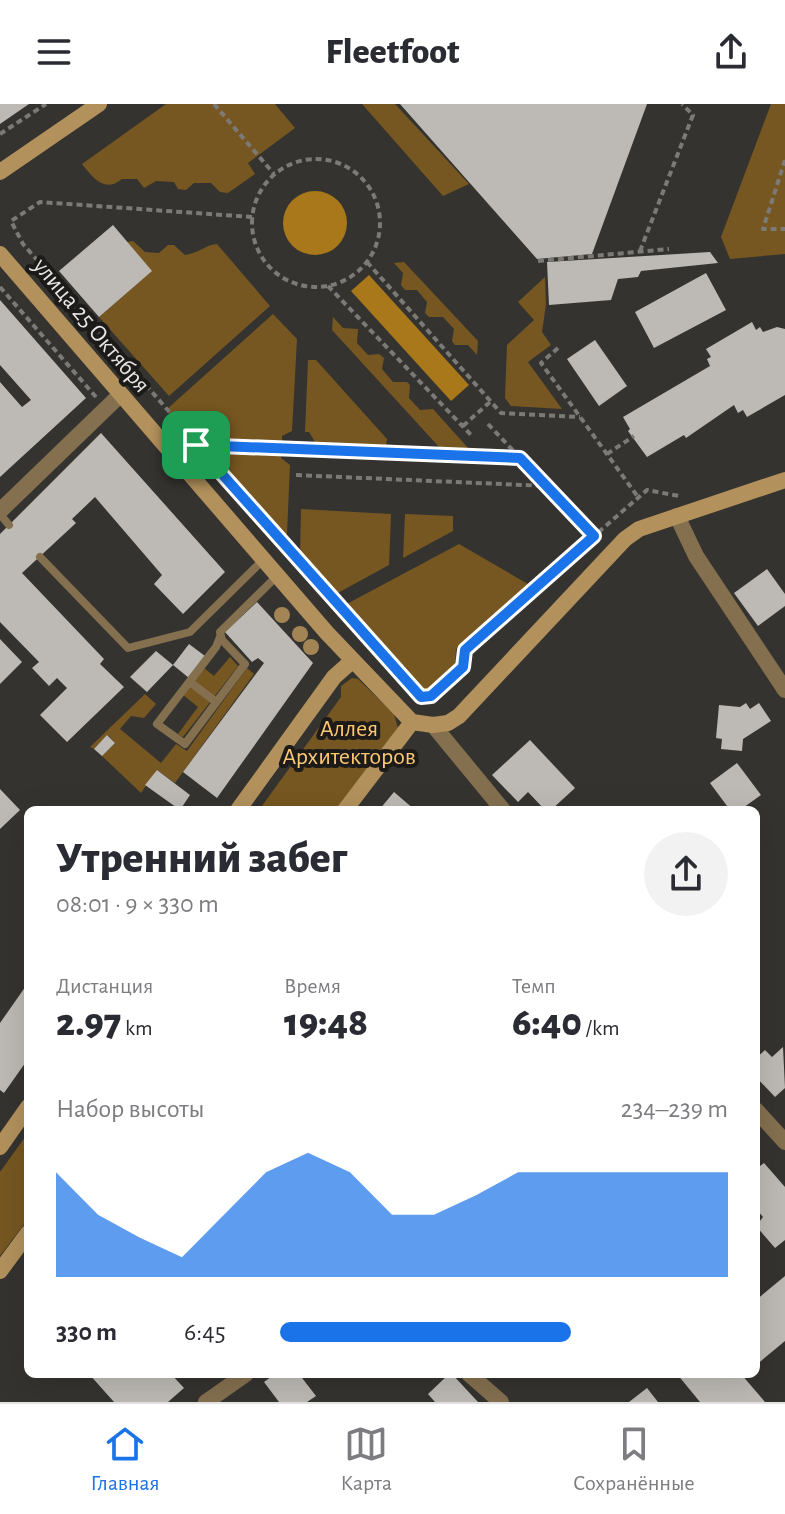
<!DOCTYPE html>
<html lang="ru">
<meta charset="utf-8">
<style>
body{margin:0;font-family:"Alegreya Sans",sans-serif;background:#f2f2f3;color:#2b2b33;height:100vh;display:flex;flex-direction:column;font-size:30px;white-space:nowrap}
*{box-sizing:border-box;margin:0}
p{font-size:26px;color:#7c7c81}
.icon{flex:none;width:44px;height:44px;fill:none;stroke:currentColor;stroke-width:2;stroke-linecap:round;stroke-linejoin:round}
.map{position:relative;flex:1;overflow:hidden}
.details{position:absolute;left:24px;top:702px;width:736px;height:572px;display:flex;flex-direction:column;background:#fff;border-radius:12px;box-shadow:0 8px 32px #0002}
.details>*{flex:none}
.pin{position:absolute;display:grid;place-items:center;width:68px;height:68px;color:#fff;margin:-34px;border-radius:16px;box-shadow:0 4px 12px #0006}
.round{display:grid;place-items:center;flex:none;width:84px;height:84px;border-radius:42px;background:#f2f2f3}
.overview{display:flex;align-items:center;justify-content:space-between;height:136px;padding:0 32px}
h1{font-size:44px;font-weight:800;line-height:60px}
.figures{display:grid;grid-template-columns:repeat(3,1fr);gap:12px;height:136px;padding:8px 32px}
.figures div{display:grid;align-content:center}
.figures b{font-size:40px;font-weight:800}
.figures small{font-size:22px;font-weight:400}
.figures p{font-size:22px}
.chart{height:224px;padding:16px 32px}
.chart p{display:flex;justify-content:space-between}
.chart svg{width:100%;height:144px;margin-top:8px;fill:#1a73e8;opacity:.7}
ul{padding:0 32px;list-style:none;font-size:26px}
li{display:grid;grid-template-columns:128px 96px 1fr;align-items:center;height:60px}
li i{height:20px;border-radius:10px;background:#1a73e8}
header{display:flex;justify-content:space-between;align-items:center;height:104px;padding:0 32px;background:#fff;font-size:36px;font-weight:800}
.dock{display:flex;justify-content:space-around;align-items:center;height:112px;border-top:2px solid #e1e1e2;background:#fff;font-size:22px;color:#7c7c81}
.dock a{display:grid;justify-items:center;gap:4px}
.dock .selected{color:#1a73e8}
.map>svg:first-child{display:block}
.green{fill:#765721}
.water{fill:#a8781b}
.building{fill:#bdbab5}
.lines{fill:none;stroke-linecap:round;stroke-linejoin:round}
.path{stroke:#7c7a76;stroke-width:4;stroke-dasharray:6 4;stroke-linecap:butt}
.lane{stroke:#84704f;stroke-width:8}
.street{stroke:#84704f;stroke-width:16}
.secondary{stroke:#b2915c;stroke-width:16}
.tree{fill:#a38555}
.route-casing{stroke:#fff;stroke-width:16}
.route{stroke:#1a73e8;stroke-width:10}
.labels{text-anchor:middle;stroke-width:8;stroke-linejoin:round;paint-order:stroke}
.street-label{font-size:24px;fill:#e9e7e4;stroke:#1c1b19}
.park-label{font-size:24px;fill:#fdc874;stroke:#1c1b19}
</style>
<header><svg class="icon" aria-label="menu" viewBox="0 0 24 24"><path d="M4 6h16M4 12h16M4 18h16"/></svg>Fleetfoot<svg class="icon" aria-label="share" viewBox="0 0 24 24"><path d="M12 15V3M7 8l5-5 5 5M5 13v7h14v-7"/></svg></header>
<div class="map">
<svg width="785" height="1298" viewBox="0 0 785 1298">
<rect width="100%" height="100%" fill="#35332f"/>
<path class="green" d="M166 0H275L295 24 248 59 255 70 228 89 220 88 211 79H194L186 86 178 85 174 78 156 77 144 84 137 75H122C105 89 94 75 82 60Z
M362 0H395L469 80 443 92Z
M771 0H785V150L730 155 721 133Z
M133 137 145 148 159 149 168 141H174L185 151C199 149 205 141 217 140L270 202 169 292 99 213 151 167 127 138Z
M404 158 478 237 477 251 468 241H455L452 237 454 225 443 213H429L425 209 427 198 417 186H405L401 181 403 169 394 159Z
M545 173 546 200 542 228 551 241 528 258 562 305 511 302 505 294 507 241 534 216 518 198Z
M273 210 297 235 292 327 282 332V337L192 335 166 306Z
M333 213 343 224 358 225 357 239 368 251 379 250 384 254 382 265 393 278H407L410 281 409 294 420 306 433 305 469 345 440 344 332 226Z
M308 256H316L387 335 386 342 315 338 309 328H305Z
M212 347 281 349V354L290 361 287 430 282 435 207 351Z
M301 405 391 410 389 461 334 491 300 452Z
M405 410 453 412V427L403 454Z
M459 440 528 480 456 545 455 561 430 585 420 586 343 502Z
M230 553 238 562 183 633 178 630 198 603 183 591 204 564 214 572Z
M247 564 254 570 175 679 157 666 141 689 102 652 115 639 108 631 94 645 90 643 145 590 156 600 144 614 131 612 120 625 161 659 176 640 187 647Z
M352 574 358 575 394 610 398 624 338 706H259L341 593V582Z
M28 1029V1115L0 1152V1068Z"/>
<path class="water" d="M283 119a32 32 0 1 1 64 0a32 32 0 1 1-64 0Z
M369 171 469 281 451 297 351 187Z"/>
<path class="building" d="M0 0H29L0 20Z
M400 0H647L592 150 537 155Z
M113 121 152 167 99 213 59 167Z
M710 148 718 159 641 167 638 173 618 175 611 196 549 201 547 158Z
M706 169 726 206 654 244 635 208Z
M0 196 86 294 0 373V278L22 303 31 296 0 261Z
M752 218 756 226 760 223 763 228 777 223 785 225V291L747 313 743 306 738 309 734 301 686 334 684 331 647 353 628 327 630 325 623 313 710 262 707 255 711 253 706 245Z
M595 236 627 282 599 302 567 255Z
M101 329 225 468 183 510 154 480 162 471 95 393 72 415 76 419 22 469 104 555 100 560 124 583 67 638 40 611 67 584 57 574 49 582 32 564 39 558 0 518V430Z
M767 465 785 490V502L758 522 734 489Z
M257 498 313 559 217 694 183 668 264 559 258 554 252 558 225 528Z
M0 535 22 558 0 580Z
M189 540 205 552 189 574 173 561Z
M156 547 173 561 147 588 130 573Z
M746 599 750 605 759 599 771 617 743 635 742 647 721 645 722 635 716 634 719 601 740 603Z
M107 631 115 639 102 652 94 645Z
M530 636 575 684 551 706H545L528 688 518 698 492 671Z
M737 659 761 691 740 706H730L710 679Z
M157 666 190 691 180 706 145 681Z
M0 685 20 706 0 725Z
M394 688 415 706H379Z
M28 879V955L4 989 0 986V919Z
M783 943 785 984 775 993 756 973V954L765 946 772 953Z
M764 1059 785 1083V1136L775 1144 756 1122 763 1113 756 1105V1065Z
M785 1172V1237L756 1261V1196Z
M89 1270H171L184 1284 168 1298H114Z
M275 1270H299L316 1292 307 1298H279L264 1278Z
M449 1270H452L478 1298H435L428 1290Z
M677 1270H741L765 1298H700Z
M647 1284 658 1298H629Z"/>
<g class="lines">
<path class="path" d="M214 0 274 70
M0 30 46 0
M252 119a64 64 0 1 1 128 0a64 64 0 1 1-128 0Z
M785 56 763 125H785
M252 113 40 98 11 117 23 140 417 592H431L463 563 465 546 594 432
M640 147 693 11 682 0
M538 157 669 145
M367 158 501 309 580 313
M328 182 473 333
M0 183 96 293
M558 244 541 259 638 393
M488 320 594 432 647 386 679 392
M463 322 491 297
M196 341 520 354
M607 350 634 332
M296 371 546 382"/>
<path class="lane" d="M0 410 9 421
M40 453 128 544 190 528 263 456
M220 533 216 543 157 620 185 640 245 560 222 536 220 528 277 472
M190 578 216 598
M189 706H191"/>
<path class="street" d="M0 407 120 291
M677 412 696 452 785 586
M433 621 503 706
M756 1006 785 1038
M469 1270 501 1298
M206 1298 246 1270"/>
<path class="secondary" d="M0 68 99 0
M0 150 327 529 412 618 433 621 448 619 459 612 625 435 639 425 785 376
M238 706 334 573 352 557
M345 706 412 618
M0 1043 28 1003
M0 1167 28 1129"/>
</g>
<g class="tree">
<circle cx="282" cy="511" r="8"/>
<circle cx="300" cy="530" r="8"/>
<circle cx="311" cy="543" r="8"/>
</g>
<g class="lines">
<g class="route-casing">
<path id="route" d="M196 341 520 354 594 432 465 546 463 563 431 592 421 593Z"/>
</g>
<use href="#route" class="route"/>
</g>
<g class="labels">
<g class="street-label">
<text transform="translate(92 221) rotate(50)" y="8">улица 25 Октября</text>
</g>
<g class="park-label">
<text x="349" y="632">Аллея<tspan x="349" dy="28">Архитекторов</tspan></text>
</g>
</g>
</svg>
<div class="pin" style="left:196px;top:341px;background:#1e9e55"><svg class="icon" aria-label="arrive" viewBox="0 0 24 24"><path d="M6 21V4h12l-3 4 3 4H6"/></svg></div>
<section class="details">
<div class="overview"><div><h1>Утренний забег</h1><p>08:01 · 9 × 330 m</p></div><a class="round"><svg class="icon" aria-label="share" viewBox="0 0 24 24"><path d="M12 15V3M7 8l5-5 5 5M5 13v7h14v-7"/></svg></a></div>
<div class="figures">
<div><p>Дистанция</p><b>2.97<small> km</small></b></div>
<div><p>Время</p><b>19:48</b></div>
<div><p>Темп</p><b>6:40<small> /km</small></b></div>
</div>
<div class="chart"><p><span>Набор высоты</span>234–239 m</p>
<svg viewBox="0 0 160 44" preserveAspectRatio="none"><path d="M0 44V12L10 25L20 32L30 38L40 25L50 12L60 6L70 12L80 25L90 25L100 19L110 12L120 12L130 12L140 12L150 12L160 12V44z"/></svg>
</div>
<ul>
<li><b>330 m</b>6:45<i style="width:65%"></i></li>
</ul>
</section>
</div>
<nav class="dock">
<a class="selected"><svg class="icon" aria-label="home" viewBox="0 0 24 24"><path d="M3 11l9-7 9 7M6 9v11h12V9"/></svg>Главная</a>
<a><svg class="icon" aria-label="map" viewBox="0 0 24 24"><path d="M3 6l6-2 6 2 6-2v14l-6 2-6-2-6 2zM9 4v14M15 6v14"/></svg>Карта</a>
<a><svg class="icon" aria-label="saved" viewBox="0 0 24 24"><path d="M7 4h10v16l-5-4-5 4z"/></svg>Сохранённые</a>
</nav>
